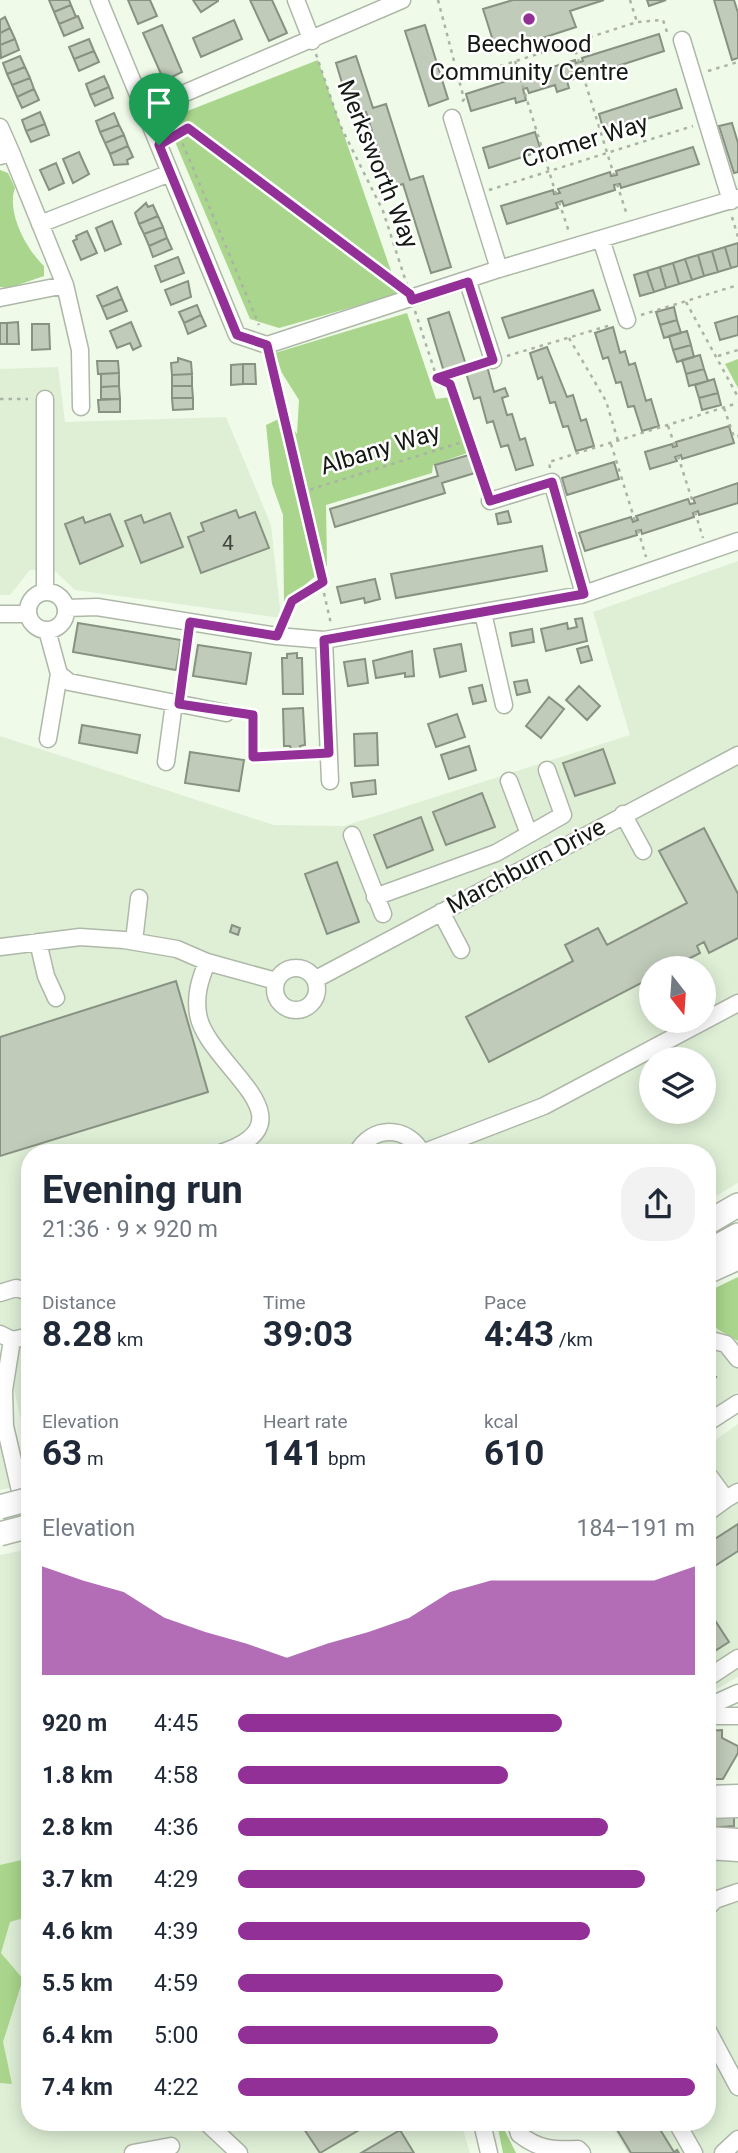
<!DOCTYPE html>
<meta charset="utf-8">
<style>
body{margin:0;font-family:Roboto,sans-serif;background:#f2f2f3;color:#1f2937;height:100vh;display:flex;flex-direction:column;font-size:26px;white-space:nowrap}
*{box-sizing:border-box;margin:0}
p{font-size:23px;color:#747a83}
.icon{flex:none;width:38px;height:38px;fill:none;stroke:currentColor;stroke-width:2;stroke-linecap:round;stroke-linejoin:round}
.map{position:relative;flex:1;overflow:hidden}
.side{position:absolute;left:21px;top:1144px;width:695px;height:987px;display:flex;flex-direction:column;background:#fff;border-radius:28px;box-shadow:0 4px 18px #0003}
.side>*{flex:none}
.needle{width:46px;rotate:163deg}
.controls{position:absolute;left:639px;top:956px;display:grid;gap:14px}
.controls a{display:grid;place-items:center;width:77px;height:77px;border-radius:50%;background:#fff;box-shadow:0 4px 18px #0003;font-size:35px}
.pin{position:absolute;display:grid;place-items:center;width:60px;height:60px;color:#fff;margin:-72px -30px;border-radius:50% 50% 50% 0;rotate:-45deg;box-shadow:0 0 7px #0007}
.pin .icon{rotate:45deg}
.round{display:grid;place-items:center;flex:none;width:74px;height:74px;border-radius:28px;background:#f2f2f3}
.summary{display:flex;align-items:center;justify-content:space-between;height:119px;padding:0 21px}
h1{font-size:38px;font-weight:700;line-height:52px}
.figures{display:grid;grid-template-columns:repeat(3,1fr);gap:10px;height:119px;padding:7px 21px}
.figures div{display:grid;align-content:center}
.figures b{font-size:35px;font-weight:700}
.figures small{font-size:19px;font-weight:400}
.figures p{font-size:19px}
.chart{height:196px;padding:14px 21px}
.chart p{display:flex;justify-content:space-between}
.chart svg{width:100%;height:126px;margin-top:7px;fill:#923098;opacity:.7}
ul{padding:0 21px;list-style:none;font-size:23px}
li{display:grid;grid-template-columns:112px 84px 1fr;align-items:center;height:52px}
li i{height:18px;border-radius:9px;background:#923098}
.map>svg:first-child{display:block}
.built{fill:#dfefd6;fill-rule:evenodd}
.green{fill:#a9d68c}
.building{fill:#c1cbba;stroke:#889282;stroke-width:2}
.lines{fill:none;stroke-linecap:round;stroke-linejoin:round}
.minor-casing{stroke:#aeb8a8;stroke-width:19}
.highway-casing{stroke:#aeb8a8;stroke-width:26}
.path{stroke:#aab3a5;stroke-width:2.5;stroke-dasharray:3.5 5;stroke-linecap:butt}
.minor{stroke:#fff;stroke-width:16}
.highway{stroke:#fff;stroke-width:23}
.highway-bridge-casing{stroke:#aeb8a8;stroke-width:26;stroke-linecap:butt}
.highway-bridge{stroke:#fff;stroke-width:23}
.route-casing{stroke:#fff;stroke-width:14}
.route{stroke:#923098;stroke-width:9}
.poi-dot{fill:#923098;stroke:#fff;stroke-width:2.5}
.labels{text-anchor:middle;stroke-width:5;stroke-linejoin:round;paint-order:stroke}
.number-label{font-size:21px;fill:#40463d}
.poi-label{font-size:24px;fill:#151913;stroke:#fff}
.street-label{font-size:24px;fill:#151913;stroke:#fff}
</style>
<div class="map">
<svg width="738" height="2153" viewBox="0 0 738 2153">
<rect width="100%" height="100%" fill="#effae9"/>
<path class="built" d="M58 367 65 422 226 417 271 525 281 618 75 590 55 571 30 570 10 595H0V369Z
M738 561V1183L707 1201V1153H30V1457L0 1332V736L274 825 344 826 630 735 593 612ZM651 968H704V1020H651ZM651 1059H704V1111H651Z
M707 1323 738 1341V1392L707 1412Z
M738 1424V1677L707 1694V1446Z
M0 1444 10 1488 0 1490Z
M30 1549V2123H461L470 2153H0V1555Z
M738 1803V2153H628L610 2123H707V1804Z"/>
<path class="green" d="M318 60 399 294 279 328 250 319 168 125 172 117Z
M0 170 8 173 15 188C6 212 27 250 44 266V276L9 288 0 287Z
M407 313 436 399 451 397 470 452 433 465 432 473 326 505 327 566 284 603 283 515 272 484 266 425 283 417 297 434 299 400 282 373 275 353Z
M738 359V388L725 364Z
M738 1277V1341L707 1323V1292Z
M30 1858V1916L10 1922 1 1953 23 1979 3 2042 12 2084 0 2083V1865Z
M497 2123H501L516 2153H503Z"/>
<path class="building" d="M49 0H69L71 5 54 12Z
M128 0H150L157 16 138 24Z
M193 0H218V1L201 12Z
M250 0H272L287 33 269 41Z
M513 0H604L570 11 576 27 524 44 522 39 495 47 483 9Z
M647 0H666L649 6Z
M714 0H734L738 13V58L732 60Z
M71 5 76 17 59 24 54 12Z
M78 16 83 28 64 36 59 24Z
M5 17 10 28 0 33V20Z
M234 20 242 39 201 57 193 38Z
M162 25 182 72 164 81 143 33Z
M425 25 448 99 429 106 405 31Z
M10 28 15 39 0 45V33Z
M659 34 664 51 587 76 585 70 578 72 580 77 567 81 569 88 557 92 555 85 529 93 527 88 523 89 526 100 516 103 515 98 471 111 466 94 519 77 520 81 525 79 524 76 575 60 576 63 583 61 582 58Z
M15 39 19 50 1 58 0 45Z
M89 39 94 51 74 59 69 47Z
M94 51 99 62 79 71 74 59Z
M20 56 25 67 7 74 3 63Z
M356 56 373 108 386 104 410 180 423 176 451 267 431 273 403 184 390 188 366 112 352 116 336 63Z
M25 67 30 78 12 85 7 74Z
M104 76 109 87 90 95 86 84Z
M30 78 34 89 17 97 12 85Z
M109 87 113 98 95 106 90 95Z
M34 89 39 100 22 108 17 97Z
M676 89 682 108 604 132 599 114Z
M40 112 45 124 26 131 22 120Z
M114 113 119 125 100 132 96 121Z
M732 123 738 143V172L734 173 719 126Z
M45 124 49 135 31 142 26 131Z
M119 125 124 135 105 143 100 132Z
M535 132 541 151 489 168 483 148Z
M124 135 128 146 110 154 105 143Z
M128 146 133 157 127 160 128 164 114 165 110 154Z
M693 147 699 164 621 188 620 184 614 185 615 190 564 206 562 201 556 203 558 208 507 224 501 206 553 190 554 194 560 193 558 189 610 172 611 176 617 175 616 171Z
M79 152 89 174 73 183 63 159Z
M56 163 64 183 49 190 40 170Z
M146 203 148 207 153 205 158 216 139 224 135 213Z
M158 216 163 227 144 234 139 224Z
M112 221 121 244 105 251 96 228Z
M163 227 167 238 149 246 144 234Z
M87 231 97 253 81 260 73 241 77 239 76 236Z
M167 238 172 249 153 257 149 246Z
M738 243V266L731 268 725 247Z
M725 247 731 268 718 272 712 251Z
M712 251 718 272 704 276 698 255Z
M698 255 704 276 692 280 685 259Z
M178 257 184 273 161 282 155 266Z
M685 259 692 280 679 284 673 263Z
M673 263 679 284 666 288 660 267Z
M660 267 666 288 654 292 647 271Z
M647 271 654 292 640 296 634 275Z
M188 281 191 297 171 305 165 290Z
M117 287 122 299 102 307 97 296Z
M593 290 600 310 509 338 502 318Z
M122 299 127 311 107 319 102 307Z
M197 305 201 315 184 323 179 312Z
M674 307 677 320 660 325 656 312Z
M449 312 466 365 444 372 428 319Z
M201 315 206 326 188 334 184 323Z
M738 316V335L720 340 715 323Z
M677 320 681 333 664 338 660 325Z
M18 322 19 344H7V323Z
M131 322 141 346 133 350 130 343 117 348 110 331Z
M0 323H7V344H0Z
M32 324H49L50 349 32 350Z
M613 327 620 353 625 351 629 365 635 363 646 401 651 399 659 426 642 431 634 406 628 407 621 382 616 383 608 357 603 359 595 333Z
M687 331 691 345 673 350 669 336Z
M691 345 694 357 677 362 673 350Z
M547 347 567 397 573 395 581 421 586 419 594 446 576 451 568 426 563 427 555 402 550 403 542 377 538 379 530 353Z
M700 355 704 369 686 374 682 360Z
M178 358 191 362 192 374 172 375 171 363 178 362Z
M97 361H118L119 373 98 374Z
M243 364V384L231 385V365Z
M243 364H255L256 384H243Z
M487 366 494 392 505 388 508 396 502 398 507 415 512 414 520 440 525 438 533 465 516 470 508 445 501 447 493 421 487 423 480 397 474 399 466 373Z
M704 369 708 381 689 386 686 374Z
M119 373V386L101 387V374Z
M192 374V386H172V375Z
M714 379 718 393 699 398 695 385Z
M119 386 120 399H101V387Z
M172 386H192L193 398H172Z
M718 393 721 405 702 410 699 398Z
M172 398H193V409L173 410Z
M120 399V412H99L98 400Z
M729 426 734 443 682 459 681 455 675 457 677 461 650 469 645 452 672 444 673 447 677 446 676 442Z
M472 454 478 472 442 483 445 493 335 527 330 509 438 476 435 465Z
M614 462 619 479 567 495 562 478Z
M738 483V503L699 515 698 511 693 513 694 517 642 534 641 530 636 531 637 535 585 551 579 533 631 517 633 522 638 520 636 516 688 499 690 504 695 503 693 498Z
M236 510 239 518 255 512 269 548 201 573 188 537 204 531 201 523Z
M508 511 511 522 498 524 496 514Z
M170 513 183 547 141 563 125 521 141 515 144 523Z
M110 514 123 546 80 564 65 524 83 517 85 523Z
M542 546 547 571 396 598 391 574Z
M375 579 380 599 365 603 364 598 341 603 337 587Z
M582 618 587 641 546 651 541 629 567 623 568 629 577 627 575 619Z
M78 623 181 640 176 670 73 652Z
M532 629 534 642 512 646 510 633Z
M461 644 466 671 440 677 434 649Z
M198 645 251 653 246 684 193 676Z
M588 646 592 660 581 663 577 649Z
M412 651 414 676 405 677V673L376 678 373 661Z
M297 653V658H302L303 694H283L282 658H287V654Z
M365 659 368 683 348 686 344 662Z
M527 680 530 692 517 695 514 682Z
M482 685 486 701 473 704 469 688Z
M579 686 600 706 587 720 566 700Z
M549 697 564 709 541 738 526 726Z
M303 708 305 745 300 746 301 750H291L290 746H284L283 709Z
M457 714 465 737 436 747 428 724Z
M82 725 140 735 137 753 79 743Z
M377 733 378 765 355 766 354 734Z
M469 746 476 770 449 779 441 755Z
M603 749 615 783 575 796 563 763Z
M190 752 244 760 239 791 185 783Z
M375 780 376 794 353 797 351 783Z
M482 793 495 827 446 845 433 812Z
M421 817 433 850 387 868 374 835Z
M704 828 738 894V938L709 953 704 942 697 946 700 953 671 968H651V978L489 1062 466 1017 573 961 565 945 598 928 607 945 687 903 659 851Z
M337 862 359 922 327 934 305 874Z
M232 925 240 928 238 935 230 932Z
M176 981 208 1092 0 1156V1037Z
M707 1373 716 1377 707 1392Z
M738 1524V1551L707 1571V1544Z
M707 1608 729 1642 710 1654 707 1649Z
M722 1730V1738L738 1746V1753L723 1779H707V1731Z
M734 1816V1826L707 1828V1817Z
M300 2123H371L320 2153Z
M613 2123H656L674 2152 677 2150 679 2153H631Z
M400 2130 414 2153H361Z"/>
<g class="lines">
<g class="minor-casing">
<path id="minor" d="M99 0 237 335 267 345 499 269 738 198
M296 0 312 41
M682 40 731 201
M143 111 402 0
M452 118 499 269
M0 127 11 152
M0 156 11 152 65 285 0 298
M40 224 170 173
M601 239 627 320
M468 282 493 360
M65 285 80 350 81 407
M45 399V592
M490 501 552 482 584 594
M28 611a19 19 0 1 1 38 0a19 19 0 1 1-38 0Z
M67 608 97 607 277 636 324 640 581 595 738 541
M483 613 504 705
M0 614H28
M47 630 59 674 69 682 226 713
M324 640 330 781
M48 739 59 674
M166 762 174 703
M509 781 529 834
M623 814 643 851
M352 835 383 914
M375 897 496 853 563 815 547 770
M441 912 461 950
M134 941 139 898
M38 942 46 976 56 998
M0 947 80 937 124 940 177 949 207 962 276 981
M207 962C200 980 195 994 198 1014 206 1065 319 1121 220 1153
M275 989a21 21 0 1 1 42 0a21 21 0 1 1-42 0Z
M316 979 738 755
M357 1153C371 1125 408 1125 422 1153
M422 1153 544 1106 738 1003
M0 1293 16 1288 30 1292
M0 1334 12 1340 30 1336
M707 1339 726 1344 738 1359
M12 1340 4 1390 5 1426 30 1534
M707 1423 738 1403
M710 1477 726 1499 738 1492
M707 1513 726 1499
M707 1674 709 1677 738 1658
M707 1707 738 1693
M707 1716H738
M707 1794 738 1793
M707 1810 738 1809
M707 1835 738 1837
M707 1851 738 1853
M707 1908 715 1900 738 1892
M707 2029 738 2087
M207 2123 239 2153
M482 2123 489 2153
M516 2123 519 2134C539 2150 554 2150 578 2149L582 2153
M677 2123 694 2153
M133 2153 171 2146
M723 2153 738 2139"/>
</g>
<g class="highway-casing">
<path id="highway" d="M707 1223 738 1205
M707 1252 738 1235
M707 1272 738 1258"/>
</g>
<path class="path" d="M438 0 464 99 461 104
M630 0 637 22
M573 43 614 175
M316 54 340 125 383 211 407 285
M515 61 556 194
M708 71 738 62
M460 79 637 22 663 20 667 32
M179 135 189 128 398 285
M172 139 179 135 259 325
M617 184 627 215
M489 190 693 126
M559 202 569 232
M732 217 738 237
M686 302 738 397
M415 311 437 378 450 384 485 487
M641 315 738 285
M569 338 606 401 618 441
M507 356 611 325
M718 356 738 350
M271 361 331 624
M437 378 477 365
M0 399H28
M724 408 734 437 738 436
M668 426 675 446
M611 444 635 521
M678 456 693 503
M550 468 549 462 738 403
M302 492 469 440
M695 512 703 538
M638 530 646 557
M284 620 292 601 323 582
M181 690 188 638
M241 714 253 715V756L315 754"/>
<use href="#minor" class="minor"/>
<use href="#highway" class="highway"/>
<g class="highway-bridge-casing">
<path id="highway-bridge" d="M0 1507 30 1499
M0 1534 30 1526"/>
</g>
<use href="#highway-bridge" class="highway-bridge"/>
</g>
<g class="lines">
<g class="route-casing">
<path id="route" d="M188 128 410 294 412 300 468 282 493 360 437 378 450 384 490 501 552 482 584 594 324 640 329 753 253 757V715L179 704 190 622 277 636 292 601 323 582 267 345 237 335 159 145Z"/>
</g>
<use href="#route" class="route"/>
</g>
<circle class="poi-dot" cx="529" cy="19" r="7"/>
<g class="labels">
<g class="number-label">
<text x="228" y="550">4</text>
</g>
<g class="poi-label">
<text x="529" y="52">Beechwood<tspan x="529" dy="28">Community Centre</tspan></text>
</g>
<g class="street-label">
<text transform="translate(585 141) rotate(-17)" y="8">Cromer Way</text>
<text transform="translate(378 164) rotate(68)" y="8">Merksworth Way</text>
<text transform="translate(380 449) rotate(-17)" y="8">Albany Way</text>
<text transform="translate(526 866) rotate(-28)" y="8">Marchburn Drive</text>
</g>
</g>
</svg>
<div class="controls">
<a><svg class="needle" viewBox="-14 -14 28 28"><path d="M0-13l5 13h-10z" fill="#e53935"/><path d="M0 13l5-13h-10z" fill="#747a83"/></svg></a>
<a><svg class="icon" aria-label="layers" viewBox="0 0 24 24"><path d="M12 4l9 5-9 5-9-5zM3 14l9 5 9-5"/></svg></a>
</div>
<div class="pin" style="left:159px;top:145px;background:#1e9e55"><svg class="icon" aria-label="arrive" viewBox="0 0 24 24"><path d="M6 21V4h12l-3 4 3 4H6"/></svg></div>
<section class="side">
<div class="summary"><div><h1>Evening run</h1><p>21:36 · 9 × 920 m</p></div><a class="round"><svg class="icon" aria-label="share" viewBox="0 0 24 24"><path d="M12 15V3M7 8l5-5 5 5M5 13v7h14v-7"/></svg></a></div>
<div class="figures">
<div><p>Distance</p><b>8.28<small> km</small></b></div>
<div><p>Time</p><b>39:03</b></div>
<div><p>Pace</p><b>4:43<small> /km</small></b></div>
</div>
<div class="figures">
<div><p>Elevation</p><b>63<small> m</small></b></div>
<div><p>Heart rate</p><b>141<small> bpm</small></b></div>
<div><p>kcal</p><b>610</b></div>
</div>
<div class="chart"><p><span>Elevation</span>184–191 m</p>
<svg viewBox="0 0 160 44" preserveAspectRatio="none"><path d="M0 44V6L10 11L20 15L30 24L40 29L50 33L60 38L70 33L80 29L90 24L100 15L110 11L120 11L130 11L140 11L150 11L160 6V44z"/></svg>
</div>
<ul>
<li><b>920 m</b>4:45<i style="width:71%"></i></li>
<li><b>1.8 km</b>4:58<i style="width:59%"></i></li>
<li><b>2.8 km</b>4:36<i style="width:81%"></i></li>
<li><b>3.7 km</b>4:29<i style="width:89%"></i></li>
<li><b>4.6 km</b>4:39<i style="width:77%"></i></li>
<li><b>5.5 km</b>4:59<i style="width:58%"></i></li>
<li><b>6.4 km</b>5:00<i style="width:57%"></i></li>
<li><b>7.4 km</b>4:22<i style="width:100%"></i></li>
</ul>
</section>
</div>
